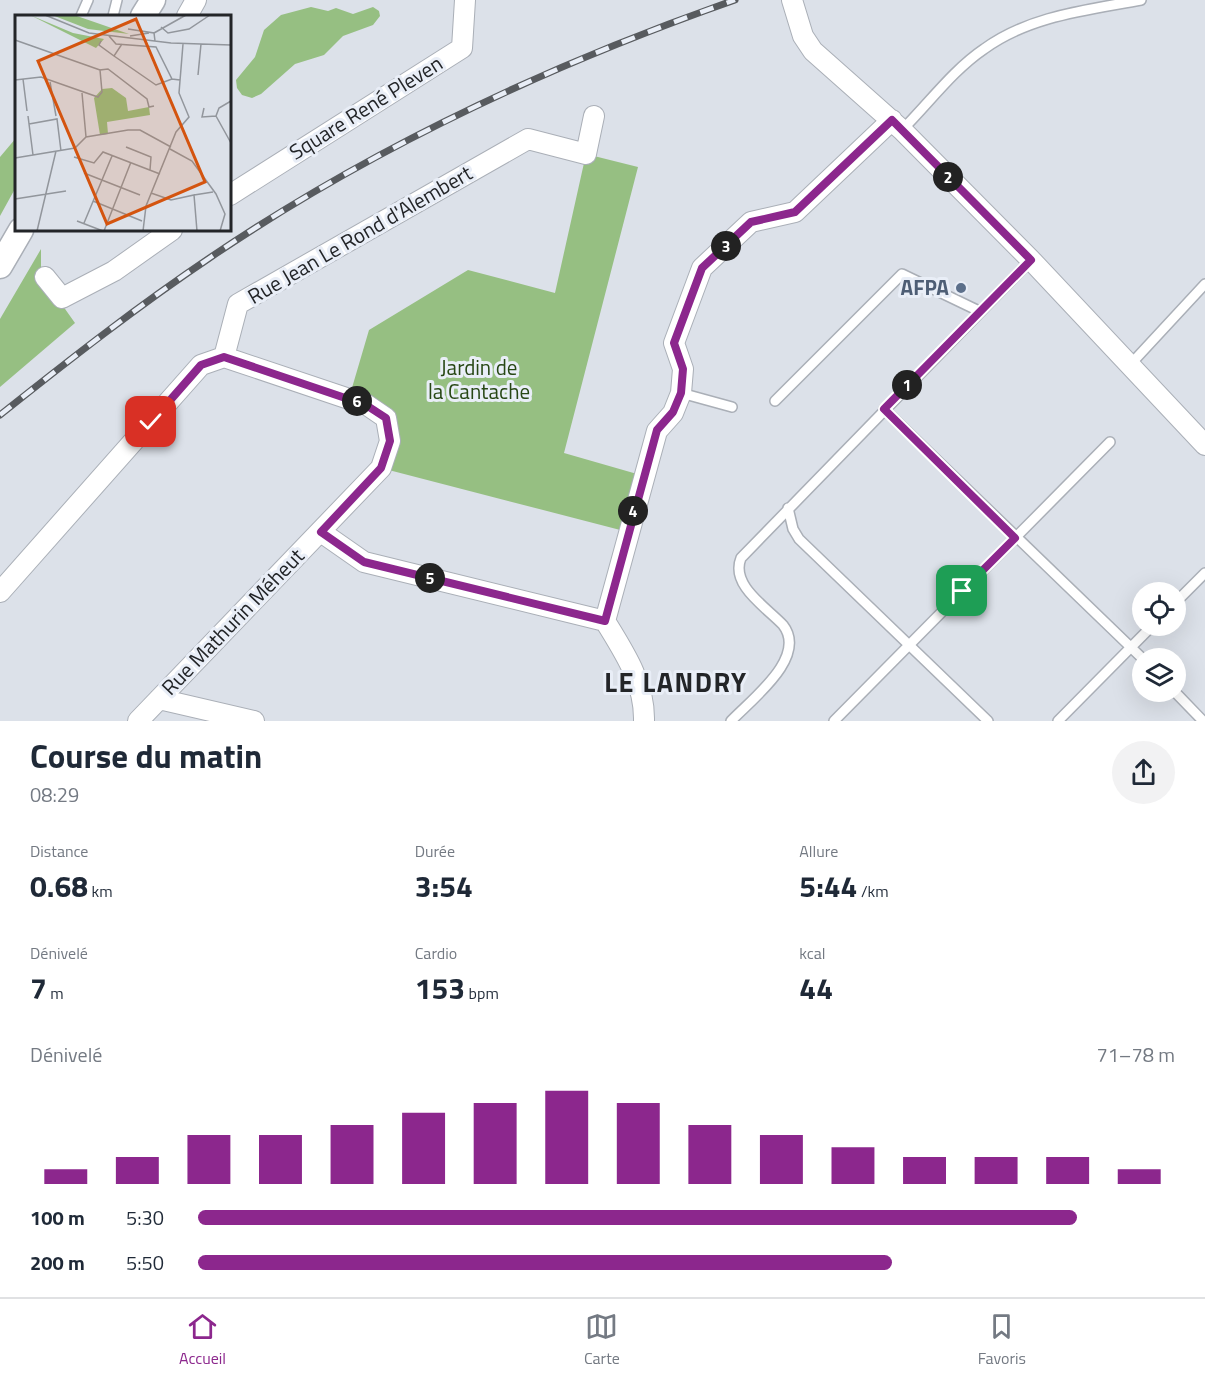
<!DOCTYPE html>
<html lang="fr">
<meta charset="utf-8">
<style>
body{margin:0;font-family:"Titillium Web",sans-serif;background:#f2f2f3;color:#1f2937;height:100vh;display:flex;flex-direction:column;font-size:22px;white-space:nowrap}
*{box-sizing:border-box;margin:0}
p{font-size:20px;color:#747a83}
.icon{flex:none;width:33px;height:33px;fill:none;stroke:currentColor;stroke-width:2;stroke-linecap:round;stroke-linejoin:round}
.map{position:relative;height:721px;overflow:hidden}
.side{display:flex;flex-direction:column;background:#fff;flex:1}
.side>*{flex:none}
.fabs{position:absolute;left:1132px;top:582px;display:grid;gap:12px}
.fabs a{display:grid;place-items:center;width:54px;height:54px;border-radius:50%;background:#fff;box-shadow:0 6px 24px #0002;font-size:30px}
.pin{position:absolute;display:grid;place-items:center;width:51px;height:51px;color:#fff;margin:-26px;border-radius:12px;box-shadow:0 3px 9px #0006}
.km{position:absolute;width:30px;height:30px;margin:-15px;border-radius:50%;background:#222;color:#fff;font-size:16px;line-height:30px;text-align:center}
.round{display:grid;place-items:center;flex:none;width:63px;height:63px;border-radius:32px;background:#f2f2f3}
.head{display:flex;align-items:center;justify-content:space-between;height:102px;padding:0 30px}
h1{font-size:33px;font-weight:700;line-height:45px}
.figures{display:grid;grid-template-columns:repeat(3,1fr);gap:9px;height:102px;padding:6px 30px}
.figures div{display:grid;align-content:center}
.figures b{font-size:30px;font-weight:700}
.figures small{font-size:16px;font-weight:400}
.figures p{font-size:16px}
.chart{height:168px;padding:12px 30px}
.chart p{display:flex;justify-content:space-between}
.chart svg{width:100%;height:108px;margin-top:6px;stroke:#8c278d;stroke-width:6}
ul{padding:0 30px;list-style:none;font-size:20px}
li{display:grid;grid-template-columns:96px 72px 1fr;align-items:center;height:45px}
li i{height:15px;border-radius:8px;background:#8c278d}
.dock{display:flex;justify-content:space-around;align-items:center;height:84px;border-top:2px solid #e0e1e3;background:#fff;font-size:16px;color:#747a83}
.dock a{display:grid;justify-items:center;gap:3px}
.dock .current{color:#8c278d}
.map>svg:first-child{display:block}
.green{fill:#96bf82}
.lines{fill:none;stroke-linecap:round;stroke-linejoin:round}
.service-casing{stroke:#aaafb7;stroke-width:12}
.minor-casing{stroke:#aaafb7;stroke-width:22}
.tertiary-casing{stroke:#aaafb7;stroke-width:27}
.service{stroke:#fff;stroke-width:9}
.minor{stroke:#fff;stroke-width:20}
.tertiary{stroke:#fff;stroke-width:24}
.rail-casing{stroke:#585b5f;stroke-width:7}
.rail{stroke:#e9eef7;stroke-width:4.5;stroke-dasharray:14;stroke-linecap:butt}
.route-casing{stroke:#fff;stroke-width:12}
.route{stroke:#8c278d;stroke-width:8}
.service-dot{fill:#5c6f8a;stroke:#e9eef7;stroke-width:2}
.labels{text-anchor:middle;stroke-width:6;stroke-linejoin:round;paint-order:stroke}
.street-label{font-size:21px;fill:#232528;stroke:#e9eef7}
.service-label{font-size:21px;font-weight:bold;fill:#4e5e75;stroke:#e9eef7;text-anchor:end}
.park-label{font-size:21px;fill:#274714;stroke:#e9eef7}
.district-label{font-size:27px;font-weight:bold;letter-spacing:1.5px;fill:#232528;stroke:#e9eef7}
.inset-road{fill:none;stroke:#92969c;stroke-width:1.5}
.view{fill:#d4540f;fill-opacity:0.15;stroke:#d4540f;stroke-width:3}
.inset-edge{fill:none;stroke:#232528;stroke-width:3}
</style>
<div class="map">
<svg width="1205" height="721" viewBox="0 0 1205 721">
<rect width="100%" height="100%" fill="#dce1e9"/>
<path class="green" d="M311 7 328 11 336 8 353 14 373 7 379 11 380 16 373 25 343 36 324 55 295 64 261 94 252 98 242 95 237 88 236 80 255 57 264 30 281 15Z
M16 138V187L0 216V157Z
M586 154 638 167 564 453 644 476 628 532 381 468 386 418 349 398 369 330 468 270 555 293Z
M41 249V275L75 323 0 387V319Z"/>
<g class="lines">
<g class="service-casing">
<path id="service" d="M81 16 88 0
M113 16 117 0
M902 130C929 103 953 70 984 49 1029 16 1087 10 1141 0
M1129 366 1205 284
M681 393 732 407
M775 401 902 274 979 311
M884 409 1143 659
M788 508 793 529 799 539 988 721
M1176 602 1205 573
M1175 692 1203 721
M731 721C752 699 808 657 783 625 766 607 730 585 741 558L1031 260
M834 721 1110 442
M1058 721 1152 626"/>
</g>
<g class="minor-casing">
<path id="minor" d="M792 0 803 36 813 51 902 130 1031 260 1205 445
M187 16 196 0
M230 195 462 48 465 0
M45 277 62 298 114 271 172 230
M321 532 364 562 605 621
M0 592 201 365 224 357
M159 699 254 721
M138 721 381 468 390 441 386 418 367 405 224 357 238 304 528 139 586 154 594 116
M644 721C645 683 624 652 605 621L657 431 673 413 681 393 683 369 674 343 702 268 751 222 795 212 892 120"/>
</g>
<g class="tertiary-casing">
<path id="tertiary" d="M143 16 153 0
M0 266 21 230"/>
</g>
<use href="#service" class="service"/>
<use href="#minor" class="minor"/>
<use href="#tertiary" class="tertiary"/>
<g class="rail-casing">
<path id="rail" d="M0 415C69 360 138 306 211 257 372 148 552 64 735 0"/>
</g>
<use href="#rail" class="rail"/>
</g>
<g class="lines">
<g class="route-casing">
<path id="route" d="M151 422 201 365 224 357 366 405 386 418 390 441 381 468 321 532 364 562 605 621 657 430 673 412 681 393 683 369 674 343 702 268 751 222 795 212 892 120 1031 260 884 409 1015 538 962 591"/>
</g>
<use href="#route" class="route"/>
</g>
<circle class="service-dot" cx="961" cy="288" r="6"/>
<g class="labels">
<g class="street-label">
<text transform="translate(366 108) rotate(-32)" y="7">Square René Pleven</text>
<text transform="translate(360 235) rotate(-30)" y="7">Rue Jean Le Rond d'Alembert</text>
<text transform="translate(233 622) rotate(-46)" y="7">Rue Mathurin Méheut</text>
</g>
<g class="service-label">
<text x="949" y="295">AFPA</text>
</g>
<g class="park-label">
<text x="479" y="375">Jardin de<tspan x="479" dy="24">la Cantache</tspan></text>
</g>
<g class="district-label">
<text x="676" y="692">LE LANDRY</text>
</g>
</g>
<g transform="translate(15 15)">
<rect width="216" height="216" fill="#dce1e9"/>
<path d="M15 0 58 18 89 24 81 33ZM37 0H59L114 19 73 14ZM97 73 111 83 113 96 134 92 135 100 92 107 93 119 85 120 79 83 87 74Z" fill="#96bf82"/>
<path class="inset-road" d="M30 0 74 18 156 28 216 30M146 12 153 18 174 14 195 0M113 14 139 18 140 26M139 18 171 0M94 21 101 29 141 32 157 64 165 65M115 21 134 18M0 25 85 55M86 26 84 30 99 41 107 29M99 41 141 70 157 64M183 60 186 29M8 64 12 96M0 65 26 62 83 82 87 77 85 55 93 54 132 84 134 92 139 91M35 67 41 101M67 78 71 122M216 86 204 93 201 101 216 128M189 93 187 102 201 101M13 101 18 140M14 109 42 104 46 136M111 132 136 142 135 155M155 134 177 146 201 179 210 199 205 216M59 142 79 148 88 137 145 159M0 143 60 133 71 122 113 115H125L156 132M69 158 125 180M136 178 156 185 179 180 182 216M179 180 198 177M0 184 51 176M78 186 127 206M62 206 88 216M69 208 97 141M22 216 41 136M89 216 116 147M128 216 131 191 161 117 174 102 164 78 168 29"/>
<path class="view" d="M121 4 190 167 92 209 23 46Z"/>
<rect width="216" height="216" class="inset-edge"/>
</g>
</svg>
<div class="fabs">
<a><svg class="icon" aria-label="locate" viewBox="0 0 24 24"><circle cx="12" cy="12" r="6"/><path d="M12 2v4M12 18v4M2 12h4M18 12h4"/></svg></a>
<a><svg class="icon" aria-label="layers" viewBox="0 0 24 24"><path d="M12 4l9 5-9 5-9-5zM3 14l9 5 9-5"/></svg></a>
</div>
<div class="pin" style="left:962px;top:591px;background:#1e9e55"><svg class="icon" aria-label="arrive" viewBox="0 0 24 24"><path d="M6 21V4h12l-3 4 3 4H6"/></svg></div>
<div class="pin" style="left:151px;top:422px;background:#d93025"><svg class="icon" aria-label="check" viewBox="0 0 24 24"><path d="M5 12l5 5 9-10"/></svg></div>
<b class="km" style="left:907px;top:385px">1</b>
<b class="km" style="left:948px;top:177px">2</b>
<b class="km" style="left:726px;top:246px">3</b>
<b class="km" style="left:633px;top:511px">4</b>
<b class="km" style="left:430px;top:578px">5</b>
<b class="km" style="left:357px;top:401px">6</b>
</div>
<section class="side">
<div class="head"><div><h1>Course du matin</h1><p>08:29</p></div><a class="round"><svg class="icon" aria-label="share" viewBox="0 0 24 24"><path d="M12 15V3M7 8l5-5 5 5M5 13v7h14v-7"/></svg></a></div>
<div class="figures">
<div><p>Distance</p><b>0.68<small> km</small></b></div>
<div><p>Durée</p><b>3:54</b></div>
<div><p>Allure</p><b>5:44<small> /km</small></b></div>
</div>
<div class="figures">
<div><p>Dénivelé</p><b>7<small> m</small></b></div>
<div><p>Cardio</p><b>153<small> bpm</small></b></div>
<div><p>kcal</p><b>44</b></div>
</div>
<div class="chart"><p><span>Dénivelé</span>71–78 m</p>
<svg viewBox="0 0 160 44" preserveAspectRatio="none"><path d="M5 44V38M15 44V33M25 44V24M35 44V24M45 44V20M55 44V15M65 44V11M75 44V6M85 44V11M95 44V20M105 44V24M115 44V29M125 44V33M135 44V33M145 44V33M155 44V38"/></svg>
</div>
<ul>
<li><b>100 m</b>5:30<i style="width:90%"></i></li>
<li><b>200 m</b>5:50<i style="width:71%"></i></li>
</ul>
</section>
<nav class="dock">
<a class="current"><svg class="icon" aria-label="home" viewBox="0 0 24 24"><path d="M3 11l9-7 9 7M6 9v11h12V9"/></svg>Accueil</a>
<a><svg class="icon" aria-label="map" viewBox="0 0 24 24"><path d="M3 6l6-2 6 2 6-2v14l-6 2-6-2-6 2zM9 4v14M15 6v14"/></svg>Carte</a>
<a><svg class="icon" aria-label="saved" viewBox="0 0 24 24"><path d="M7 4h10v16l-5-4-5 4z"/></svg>Favoris</a>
</nav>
